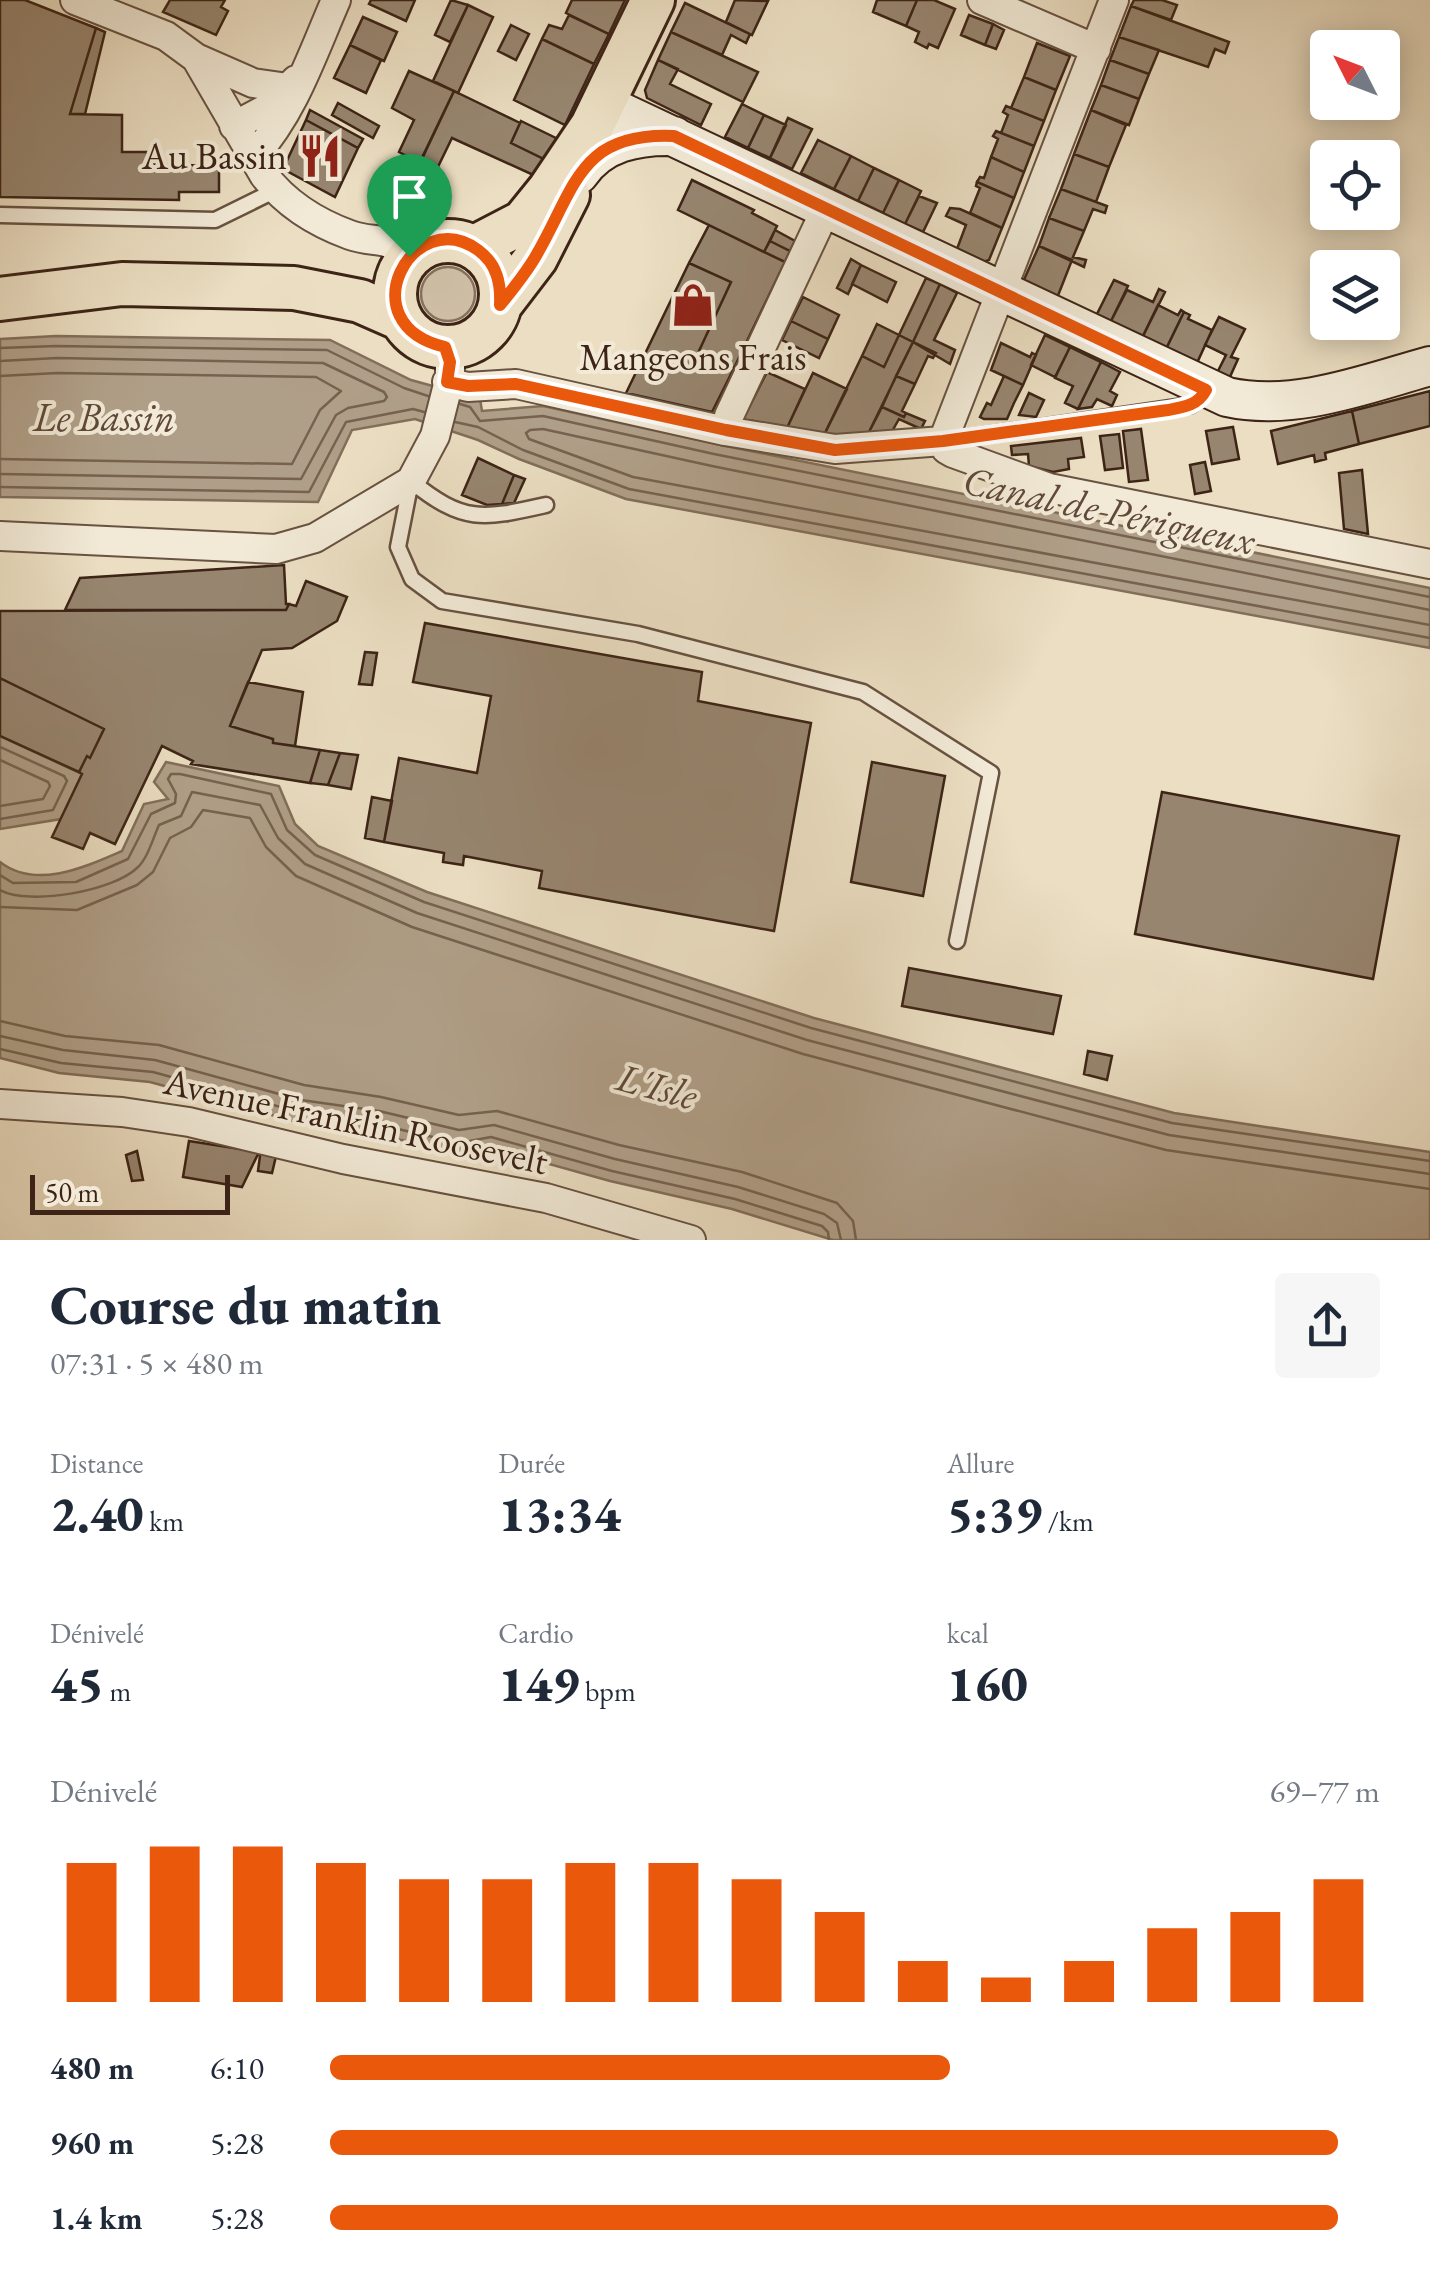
<!DOCTYPE html>
<html lang="fr">
<meta charset="utf-8">
<style>
body{margin:0;font-family:"EB Garamond",serif;background:#f6f6f7;color:#1f2937;height:100vh;display:flex;flex-direction:column;font-size:38px;white-space:nowrap}
*{box-sizing:border-box;margin:0}
p{font-size:32px;color:#747a83}
.icon{flex:none;width:55px;height:55px;fill:none;stroke:currentColor;stroke-width:2;stroke-linecap:round;stroke-linejoin:round}
.map{position:relative;height:1240px;overflow:hidden}
.panel{display:flex;flex-direction:column;background:#fff;flex:1}
.panel>*{flex:none}
.needle{width:65px;rotate:312deg}
.fabs{position:absolute;left:1310px;top:30px;display:grid;gap:20px}
.fabs a{display:grid;place-items:center;width:90px;height:90px;border-radius:10px;background:#fff;box-shadow:0 5px 25px #0003;font-size:50px}
.scale{position:absolute;left:30px;bottom:25px;width:200px;box-sizing:border-box;padding-left:10px;border:5px solid #3d2416;border-top:0;font-size:28px;line-height:35px;white-space:nowrap;color:#3d2416;-webkit-text-stroke:8px #f2ead7;paint-order:stroke}
.pin{position:absolute;display:grid;place-items:center;width:85px;height:85px;color:#fff;margin:-102px -42px;border-radius:50% 50% 50% 0;rotate:-45deg;box-shadow:0 0 10px #0007}
.pin .icon{rotate:45deg}
.round{display:grid;place-items:center;flex:none;width:105px;height:105px;border-radius:10px;background:#f6f6f7}
.head{display:flex;align-items:center;justify-content:space-between;height:170px;padding:0 50px}
h1{font-size:55px;font-weight:800;line-height:75px}
.metrics{display:grid;grid-template-columns:repeat(3,1fr);gap:15px;height:170px;padding:10px 50px}
.metrics div{display:grid;align-content:center}
.metrics b{font-size:50px;font-weight:800}
.metrics small{font-size:28px;font-weight:400}
.metrics p{font-size:28px}
.chart{height:280px;padding:20px 50px}
.chart p{display:flex;justify-content:space-between}
.chart svg{width:100%;height:180px;margin-top:10px;stroke:#ea580c;stroke-width:6}
ul{padding:0 50px;list-style:none;font-size:32px}
li{display:grid;grid-template-columns:160px 120px 1fr;align-items:center;height:75px}
li i{height:25px;border-radius:12px;background:#ea580c}
.map>svg:first-child{display:block}
.green{fill:#cdbea5;stroke:#85715e;stroke-width:2.5}
.water{fill:#b09f88;stroke:#826e5a;stroke-width:2.5}
.lines{fill:none;stroke-linecap:round;stroke-linejoin:round}
.shore{stroke:#76624f;stroke-width:2.5}
.building{fill:#97856f;stroke:#3d2416;stroke-width:2.5}
.lane-casing{stroke:#685241;stroke-width:19}
.street-casing{stroke:#685241;stroke-width:32}
.secondary-casing{stroke:#3d2416;stroke-width:42}
.primary-casing{stroke:#3d2416;stroke-width:48}
.lane{stroke:#f2ead7;stroke-width:14}
.street{stroke:#f2ead7;stroke-width:28}
.secondary{stroke:#f2ead7;stroke-width:38}
.primary{stroke:#ebdec2;stroke-width:42}
.route-casing{stroke:#fff;stroke-width:20}
.route{stroke:#ea580c;stroke-width:12}
.labels{text-anchor:middle;stroke-width:8;stroke-linejoin:round;paint-order:stroke}
.poi-label{font-size:38px;fill:#3d2416;stroke:#f2ead7;text-anchor:end}
.street-label{font-size:38px;fill:#3d2416;stroke:#f2ead7}
.water-label{font-size:40px;font-style:italic;fill:#604938;stroke:#f2ead7}
</style>
<div class="map">
<svg width="1430" height="1240" viewBox="0 0 1430 1240">
<rect width="100%" height="100%" fill="#ebdec2"/>
<filter id="stains"><feTurbulence type="fractalNoise" baseFrequency=".002" numOctaves="4"/><feColorMatrix values="0 0 0 0 .2 0 0 0 0 .09 0 0 0 0 .02 0 0 0 .5 -.17"/></filter>
<radialGradient id="worn" r=".72"><stop offset=".6" stop-color="#630" stop-opacity="0"/><stop offset="1" stop-color="#630" stop-opacity=".3"/></radialGradient>
<path class="green" d="M421 294a27 27 0 1 1 54 0a27 27 0 1 1-54 0Z"/>
<path class="water" d="M56 336 330 340 411 380 480 399 482 411 543 406 716 444 1430 588V648L626 499 519 459 478 440 415 419 352 430 318 502 0 497V339Z
M0 736 82 774 61 819 0 829Z
M166 762 279 786 295 824 318 846 427 892 814 1018 1174 1113 1430 1152V1240H833L732 1209 610 1181 488 1147 460 1153 374 1134 297 1122 150 1082 59 1073 0 1058V862C36 890 85 867 122 851L144 804 168 799 154 782Z"/>
<g class="lines">
<path class="shore" d="M0 348 56 346 327 350 404 388 428 396
M0 361 57 358 323 363 384 392 387 397 384 401 348 408 336 415 301 479 0 474
M0 376 57 373 316 377 341 391 320 410 292 464 0 459
M460 404 470 407 480 421 543 416 714 454 1430 597
M455 422 478 427 523 450 629 489 1430 638
M0 487 309 492 346 422 413 409 424 412
M1430 610 712 466 543 429 530 430 526 433 529 439 633 477 1430 625
M0 747 64 776 67 781 53 810 0 819
M0 760 48 782 50 786 43 799 0 806
M0 875 13 883 76 882 128 859 151 814 175 803 176 794 168 779 171 774H180L271 794 287 830 315 855 424 902 811 1028 1172 1123 1430 1161
M0 890C30 906 113 891 137 868 148 858 153 838 159 825L181 816 192 792 260 805 278 838 305 864 417 913 807 1040 1169 1135 1430 1174
M0 907 77 910 137 885 153 872 170 838 191 827 203 810 250 818 266 847 296 876 412 927 803 1054 1166 1150 1430 1189
M0 1021 65 1036 159 1045 304 1085 381 1097 459 1115 497 1111 619 1145 742 1172 837 1203 853 1221 856 1240
M0 1036 63 1050 155 1060 301 1100 379 1111 459 1130 494 1125 615 1159 738 1187 824 1214 837 1223 841 1240
M0 1049 61 1063 153 1072 299 1112 376 1124 459 1143 491 1137 612 1171 735 1199 822 1226 828 1232 829 1240"/>
</g>
<path class="building" d="M0 0H25L96 28 70 114 122 115V152H147V164L219 166V192H179V200L0 197Z
M170 0H225L221 7 228 11 216 35 163 12Z
M371 0H415L406 21 369 4Z
M451 0 468 5 450 42 435 35Z
M572 0H625L609 34 566 13Z
M735 0 768 1 752 35 726 22Z
M877 0H917L906 26 873 12Z
M917 0H934L955 9 938 48 929 44 927 48 915 42 919 32 906 26Z
M1134 0H1162L1177 5 1171 20 1131 6Z
M685 3 750 34 746 43 731 35 722 55 671 32Z
M468 5 493 17 458 93 433 81Z
M1131 6 1229 42 1225 53 1215 49 1208 67 1119 37Z
M569 15 609 34 594 64 542 39 549 25 562 29Z
M969 15 993 24 985 45 961 35Z
M363 17 397 32 384 61 350 45Z
M993 24 1004 30 996 49 985 45Z
M511 25 529 34 516 60 498 51Z
M96 28 105 32 85 114H70Z
M671 32 758 72 743 102 658 60Z
M1119 37 1159 50 1149 74 1110 60Z
M542 39 594 64 565 125 514 100Z
M1037 43 1070 56 1056 90 1024 77Z
M350 45 381 60 366 93 334 78Z
M658 60 678 69 670 84 711 104 701 125 647 98 645 90Z
M1110 60 1149 74 1139 99 1101 85Z
M409 71 454 91 420 163 399 152 414 120 392 108Z
M1024 77 1056 90 1044 121 1011 108Z
M1101 85 1139 99 1129 125 1091 110Z
M454 91 520 123 511 143 548 161 540 178 452 138 435 173 418 166Z
M338 103 379 126 373 138 332 115Z
M742 104 764 115 748 148 725 137Z
M1006 106 1044 121 1034 146 1001 133 1008 115 1003 112Z
M310 110 363 139 358 148 306 120Z
M1091 110 1126 125 1109 167 1074 154Z
M764 115 786 125 770 158 748 148Z
M788 118 812 129 792 169 770 158Z
M306 120 358 148 335 197 283 169Z
M521 121 558 139 548 161 511 143Z
M996 131 1034 146 1024 172 991 157 998 139 993 136Z
M818 140 851 156 834 189 801 173Z
M1074 154 1109 167 1096 202 1061 189Z
M851 156 874 168 858 201 834 189Z
M991 157 1024 172 1014 198 977 182 980 177 984 178Z
M874 168 899 180 883 213 858 201Z
M419 176 429 183 418 202 409 198Z
M692 180 754 210 752 213 777 226 764 252 678 210Z
M899 180 921 191 905 224 883 213Z
M977 182 1014 198 1002 228 970 213 980 188 976 186Z
M1061 189 1107 206 1105 213 1093 209 1084 231 1049 218Z
M919 196 937 203 923 232 905 224Z
M950 208 960 209 1002 228 989 260 983 262 957 249 966 225 946 216Z
M1049 218 1084 231 1073 257 1086 260 1084 267 1039 246Z
M709 225 785 262 734 368 699 351 731 282 689 263Z
M775 230 795 241 790 251 770 241Z
M770 241 790 251 785 262 764 252Z
M1039 246 1072 260 1057 298 1023 282Z
M851 259 861 265 848 294 837 288Z
M689 263 731 282 699 351 734 368 712 412 626 393Z
M861 265 896 282 887 302 852 284Z
M926 278 940 284 913 342 899 335Z
M1114 280 1128 286 1110 323 1096 316Z
M940 284 957 293 934 340 955 350 950 364 913 342Z
M1159 289 1165 292 1142 338 1110 323 1127 290 1153 302Z
M803 297 839 315 828 339 791 321Z
M1158 305 1178 315 1181 310 1184 312 1166 349 1142 338Z
M1184 312 1190 315 1188 319 1212 330 1197 363 1166 349Z
M1219 317 1245 329 1231 357 1238 359 1229 379 1217 373 1226 355 1205 345Z
M791 321 828 339 819 358 782 340Z
M877 324 899 335 884 367 862 356Z
M899 335 913 342 867 436 824 435 862 356 884 367Z
M1045 335 1070 347 1055 377 1031 365Z
M913 342 936 353 933 358 928 356 915 384 896 376Z
M1001 343 1030 357 1032 353 1036 355 1023 385 991 370Z
M1070 347 1101 362 1078 409 1065 403 1073 386 1055 378Z
M1101 362 1120 372 1110 391 1117 395 1112 406 1097 399 1092 407 1078 409Z
M767 372 805 389 787 428 743 419Z
M813 373 847 389 824 435 787 428Z
M896 376 915 384 902 411 906 413 904 417 882 407Z
M1004 376 1023 385 1014 403 1007 419H984L980 417 987 403 991 405Z
M1430 391V426L1359 444 1352 411Z
M1029 393 1044 400 1036 417 1019 415Z
M882 407 904 417 906 413 925 421 921 429 899 419 891 433 867 436Z
M1352 411 1359 444 1325 453 1326 459 1315 462 1314 455 1278 464 1271 431Z
M1233 427 1239 459 1212 464 1206 431Z
M1141 429 1148 480 1129 482 1123 431Z
M1119 434 1123 468 1105 470 1100 436Z
M1081 438 1084 457 1068 459 1069 469 1053 472 1029 466 1028 454 1012 455 1011 446Z
M478 458 514 475 502 504 487 505 462 495Z
M1205 462 1211 491 1195 494 1190 465Z
M1362 470 1368 534 1344 529 1339 473Z
M514 475 525 479 514 503 502 504Z
M284 565 286 604H289L286 610H65L80 578Z
M306 581 347 597 337 621 292 648 262 650 230 726 273 739V743L320 750 310 783 191 764 193 761 162 746 115 844 90 833 83 849 52 837 82 774 79 772 87 756 90 758 104 729 0 678V611L286 610 289 604 296 606Z
M425 623 702 672 698 701 811 723 774 931 539 888 542 871 464 856 463 865 443 862 444 853 384 842 399 758 477 773 491 696 413 682Z
M365 652 377 653 372 685 359 684Z
M0 678 104 729 90 758 87 756 79 772 0 736Z
M248 682 303 692 295 746 273 743V739L230 726Z
M320 750 340 753 328 785 310 783Z
M340 753 358 755 351 789 328 785Z
M872 762 945 776 923 896 851 882Z
M1162 792 1399 836 1373 979 1135 934Z
M372 797 392 801 384 842 365 838Z
M909 968 1061 996 1053 1034 902 1006Z
M1088 1051 1112 1056 1107 1080 1084 1074Z
M189 1141 259 1152 242 1187 183 1177Z
M261 1148 277 1152 272 1173 258 1171Z
M137 1151 143 1180 132 1181 126 1155Z"/>
<g class="lines">
<g class="lane-casing">
<path id="lane" d="M0 215 215 220 276 190
M944 441 1191 405 1202 398 1206 390
M546 505C483 519 464 524 411 481L398 547 412 579 442 601 638 634 863 692 991 773 957 941"/>
</g>
<g class="street-casing">
<path id="street" d="M75 0 166 36 196 58 264 175C285 203 317 223 350 235 375 244 385 234 409 256
M982 0 1096 49
M196 58 253 83 288 88
M234 126 266 109 296 80
M254 156C294 111 312 55 336 0
M447 382 468 387 516 384 725 431 835 449 943 441
M725 431 729 416 826 209
M943 441 946 449 953 453 1049 488 1430 564
M943 441 1114 0
M0 536 276 549 315 538 411 481 435 436 450 377V362L445 347
M0 1104 122 1112 189 1122 343 1159 546 1198 691 1240"/>
</g>
<g class="secondary-casing">
<path id="secondary" d="M604 104 1227 397C1294 412 1365 384 1430 366
M579 174C601 142 637 135 674 136"/>
</g>
<g class="primary-casing">
<path id="primary" d="M395 294a53 53 0 1 1 106 0a53 53 0 1 1-106 0Z
M475 247 523 222 549 190 592 126 653 0
M0 299 122 284 294 288 360 301 401 319
M500 305 536 258 568 195"/>
</g>
<use href="#lane" class="lane"/>
<use href="#street" class="street"/>
<use href="#secondary" class="secondary"/>
<use href="#primary" class="primary"/>
</g>
<g class="lines">
<g class="route-casing">
<path id="route" d="M674 136 1206 390C1198 405 1185 407 1168 410L943 441 835 450 726 430 516 384 468 386 447 382 450 362 445 347C347 324 413 203 478 250 497 264 501 283 500 305 513 289 527 272 537 254 576 186 580 132 674 136Z"/>
</g>
<use href="#route" class="route"/>
</g>
<defs>
<g id="restaurant-bare" transform="scale(3.45)"><path d="M-5-6h1v4h1v-4h1v4h1v-4h1v5L-1.5 .5V6h-2V.5L-5-1ZM5-6V6H3V1.5H1.5Q1.5-4 5-6Z" fill="#8f2418" stroke="#f2ead7" stroke-width="2.5" paint-order="stroke"/></g>
<g id="shop-bare" transform="scale(3.45)"><path d="M-5-2.5h2.3a2.7 3.5 0 0 1 5.4 0H5L5.5 6h-11ZM-1.5-2.5h3a1.5 2.3 0 0 0-3 0Z" fill="#8f2418" stroke="#f2ead7" stroke-width="2.5" paint-order="stroke"/></g>
</defs>
<g fill-rule="evenodd">
<use href="#restaurant-bare" x="320" y="156"/>
<use href="#shop-bare" x="693" y="305"/>
</g>
<g class="labels">
<g class="poi-label">
<text x="287" y="169">Au Bassin</text>
<text x="693" y="370" text-anchor="middle">Mangeons Frais</text>
</g>
<g class="street-label">
<text transform="translate(356 1121) rotate(12)" y="13">Avenue Franklin Roosevelt</text>
</g>
<g class="water-label">
<text x="104" y="431">Le Bassin</text>
<text transform="translate(1109 510) rotate(12)" y="14">Canal de Périgueux</text>
<text transform="translate(657 1086) rotate(15)" y="14">L'Isle</text>
</g>
</g>
<rect width="100%" height="100%" filter="url(#stains)"/>
<rect width="100%" height="100%" fill="url(#worn)"/>
</svg>
<div class="fabs">
<a><svg class="needle" viewBox="-14 -14 28 28"><path d="M0-13l5 13h-10z" fill="#e53935"/><path d="M0 13l5-13h-10z" fill="#747a83"/></svg></a>
<a><svg class="icon" aria-label="locate" viewBox="0 0 24 24"><circle cx="12" cy="12" r="6"/><path d="M12 2v4M12 18v4M2 12h4M18 12h4"/></svg></a>
<a><svg class="icon" aria-label="layers" viewBox="0 0 24 24"><path d="M12 4l9 5-9 5-9-5zM3 14l9 5 9-5"/></svg></a>
</div>
<div class="scale">50 m</div>
<div class="pin" style="left:409px;top:256px;background:#1e9e55"><svg class="icon" aria-label="arrive" viewBox="0 0 24 24"><path d="M6 21V4h12l-3 4 3 4H6"/></svg></div>
</div>
<section class="panel">
<div class="head"><div><h1>Course du matin</h1><p>07:31 · 5 × 480 m</p></div><a class="round"><svg class="icon" aria-label="share" viewBox="0 0 24 24"><path d="M12 15V3M7 8l5-5 5 5M5 13v7h14v-7"/></svg></a></div>
<div class="metrics">
<div><p>Distance</p><b>2.40<small> km</small></b></div>
<div><p>Durée</p><b>13:34</b></div>
<div><p>Allure</p><b>5:39<small> /km</small></b></div>
</div>
<div class="metrics">
<div><p>Dénivelé</p><b>45<small> m</small></b></div>
<div><p>Cardio</p><b>149<small> bpm</small></b></div>
<div><p>kcal</p><b>160</b></div>
</div>
<div class="chart"><p><span>Dénivelé</span>69–77 m</p>
<svg viewBox="0 0 160 44" preserveAspectRatio="none"><path d="M5 44V10M15 44V6M25 44V6M35 44V10M45 44V14M55 44V14M65 44V10M75 44V10M85 44V14M95 44V22M105 44V34M115 44V38M125 44V34M135 44V26M145 44V22M155 44V14"/></svg>
</div>
<ul>
<li><b>480 m</b>6:10<i style="width:59%"></i></li>
<li><b>960 m</b>5:28<i style="width:96%"></i></li>
<li><b>1.4 km</b>5:28<i style="width:96%"></i></li>
</ul>
</section>
